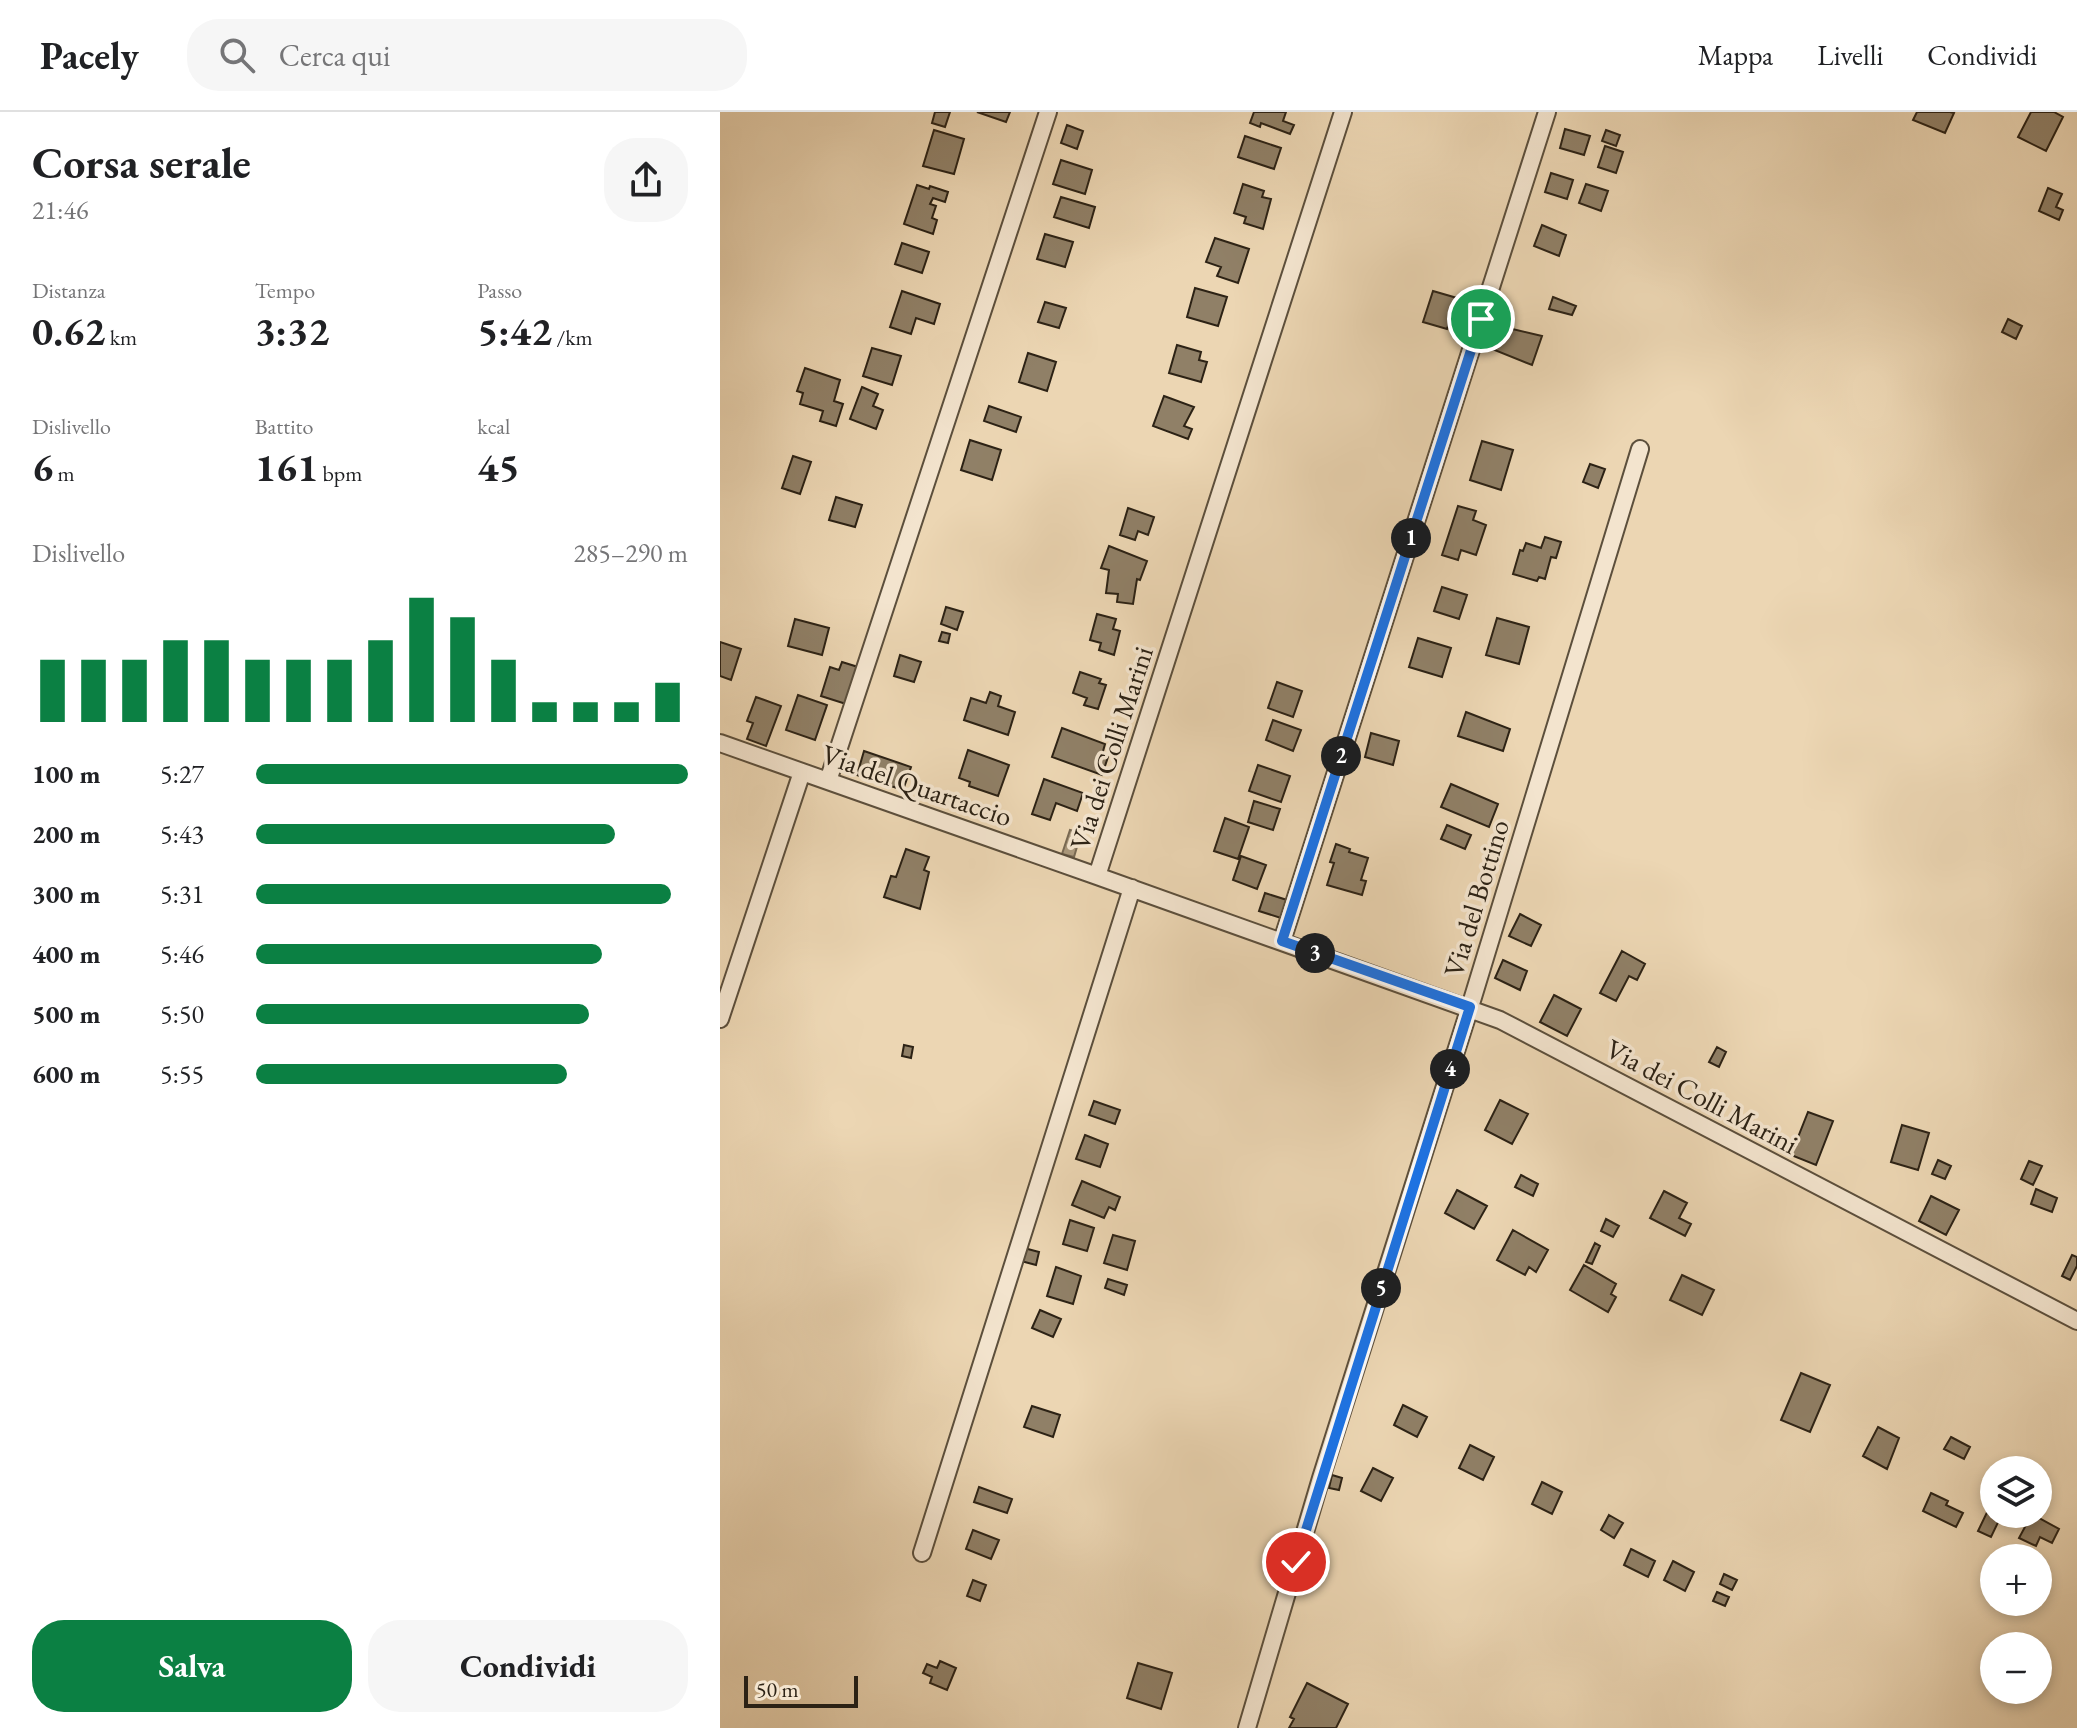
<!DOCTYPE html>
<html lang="it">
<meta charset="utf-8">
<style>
body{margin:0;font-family:"EB Garamond",serif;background:#f6f6f6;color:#202124;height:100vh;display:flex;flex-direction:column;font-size:30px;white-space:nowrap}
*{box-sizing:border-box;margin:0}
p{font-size:26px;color:#757577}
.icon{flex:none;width:44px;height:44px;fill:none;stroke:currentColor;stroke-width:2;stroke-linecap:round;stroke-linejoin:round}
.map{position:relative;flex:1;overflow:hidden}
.side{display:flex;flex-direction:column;background:#fff;width:720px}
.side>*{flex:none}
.controls{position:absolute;left:1260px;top:1344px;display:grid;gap:16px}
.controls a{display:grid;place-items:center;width:72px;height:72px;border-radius:50%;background:#fff;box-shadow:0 4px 12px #0003;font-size:40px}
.scale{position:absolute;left:24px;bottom:20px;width:114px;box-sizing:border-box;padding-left:8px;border:4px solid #2c2215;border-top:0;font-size:22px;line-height:28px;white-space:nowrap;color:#2c2215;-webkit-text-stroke:6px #f3e4ce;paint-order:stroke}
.pin{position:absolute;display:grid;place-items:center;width:68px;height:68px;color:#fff;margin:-34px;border:4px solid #fff;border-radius:50%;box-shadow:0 2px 8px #0007}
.km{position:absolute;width:40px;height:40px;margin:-20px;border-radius:50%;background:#222;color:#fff;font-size:22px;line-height:40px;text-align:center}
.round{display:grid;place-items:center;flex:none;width:84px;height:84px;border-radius:32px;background:#f6f6f6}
.overview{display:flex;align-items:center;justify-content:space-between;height:136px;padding:0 32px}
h1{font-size:44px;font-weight:700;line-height:60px}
.stats{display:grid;grid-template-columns:repeat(3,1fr);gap:12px;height:136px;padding:8px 32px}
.stats div{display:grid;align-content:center}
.stats b{font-size:40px;font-weight:700}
.stats small{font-size:22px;font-weight:400}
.stats p{font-size:22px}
.chart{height:224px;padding:16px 32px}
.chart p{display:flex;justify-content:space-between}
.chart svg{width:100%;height:144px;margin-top:8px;stroke:#0b8043;stroke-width:6}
.button{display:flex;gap:16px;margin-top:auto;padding:16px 32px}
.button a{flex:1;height:92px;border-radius:32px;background:#0b8043;color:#fff;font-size:32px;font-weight:700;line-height:92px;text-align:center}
.button a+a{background:#f6f6f6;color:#202124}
ul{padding:0 32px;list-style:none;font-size:26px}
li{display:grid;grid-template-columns:128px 96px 1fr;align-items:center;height:60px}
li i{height:20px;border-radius:10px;background:#0b8043}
header{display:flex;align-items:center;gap:48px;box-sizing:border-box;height:112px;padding:0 40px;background:#fff;border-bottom:2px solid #e0e0e0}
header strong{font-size:38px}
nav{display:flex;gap:44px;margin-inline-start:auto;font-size:28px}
.search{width:560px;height:72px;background:#f6f6f6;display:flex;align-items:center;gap:20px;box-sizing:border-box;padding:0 28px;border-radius:32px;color:#757577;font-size:30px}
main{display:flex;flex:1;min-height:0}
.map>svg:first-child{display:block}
.water{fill:#ab997d;stroke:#786953;stroke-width:2}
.building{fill:#908067;stroke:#2c2215;stroke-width:2}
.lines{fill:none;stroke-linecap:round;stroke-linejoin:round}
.street-casing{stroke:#5c4f3c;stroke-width:20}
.street{stroke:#f3e4ce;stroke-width:16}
.route-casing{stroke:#fff;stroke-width:16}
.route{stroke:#1a73e8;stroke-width:10}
.labels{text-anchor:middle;stroke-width:7;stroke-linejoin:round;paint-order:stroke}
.street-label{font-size:28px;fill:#2c2215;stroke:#f3e4ce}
</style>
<header>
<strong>Pacely</strong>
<div class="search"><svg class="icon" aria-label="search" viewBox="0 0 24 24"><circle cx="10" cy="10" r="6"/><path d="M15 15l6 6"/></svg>Cerca qui</div>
<nav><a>Mappa</a><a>Livelli</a><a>Condividi</a></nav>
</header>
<main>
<section class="side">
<div class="overview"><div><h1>Corsa serale</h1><p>21:46</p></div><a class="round"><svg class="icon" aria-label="share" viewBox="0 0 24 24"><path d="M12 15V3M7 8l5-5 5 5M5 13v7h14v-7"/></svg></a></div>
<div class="stats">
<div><p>Distanza</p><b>0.62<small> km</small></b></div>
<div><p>Tempo</p><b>3:32</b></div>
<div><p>Passo</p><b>5:42<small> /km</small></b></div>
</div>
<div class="stats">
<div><p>Dislivello</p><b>6<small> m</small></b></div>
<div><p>Battito</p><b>161<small> bpm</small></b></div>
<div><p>kcal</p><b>45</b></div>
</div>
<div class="chart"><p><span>Dislivello</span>285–290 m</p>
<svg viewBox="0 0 160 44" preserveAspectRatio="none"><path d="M5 44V25M15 44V25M25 44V25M35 44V19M45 44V19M55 44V25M65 44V25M75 44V25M85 44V19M95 44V6M105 44V12M115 44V25M125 44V38M135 44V38M145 44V38M155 44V32"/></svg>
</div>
<ul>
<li><b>100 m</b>5:27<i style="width:100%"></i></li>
<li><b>200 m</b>5:43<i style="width:83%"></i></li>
<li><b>300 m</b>5:31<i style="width:96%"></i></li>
<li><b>400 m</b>5:46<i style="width:80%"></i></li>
<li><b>500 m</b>5:50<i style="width:77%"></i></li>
<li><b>600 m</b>5:55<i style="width:72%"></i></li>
</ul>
<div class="button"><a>Salva</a><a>Condividi</a></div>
</section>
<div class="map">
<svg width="1357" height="1616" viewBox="0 0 1357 1616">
<rect width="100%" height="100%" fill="#ecd6b3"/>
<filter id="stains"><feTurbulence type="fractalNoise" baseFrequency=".0025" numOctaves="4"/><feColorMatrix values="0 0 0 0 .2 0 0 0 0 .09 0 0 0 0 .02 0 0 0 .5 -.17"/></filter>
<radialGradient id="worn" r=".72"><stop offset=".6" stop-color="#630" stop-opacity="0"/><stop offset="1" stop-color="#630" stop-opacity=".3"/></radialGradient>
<path class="water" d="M350 718 361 721 354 745 342 742Z"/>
<path class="building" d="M215 0H230L225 15 212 11Z
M257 0H290L286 10Z
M534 0H566L563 9 574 13 570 22 541 11 540 15 530 11Z
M1197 0H1230L1234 1 1225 21 1193 8Z
M1311 0H1334L1343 5 1326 39 1298 25Z
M347 13 363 19 357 37 341 31Z
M845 17 870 24 864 43 840 36Z
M214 18 244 27 234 62 203 54Z
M886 18 900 23 896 34 882 29Z
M525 24 561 36 554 57 518 45Z
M885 34 903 40 896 61 878 55Z
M341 48 372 58 365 82 333 72Z
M831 61 853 68 847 87 825 80Z
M523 72 544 79 542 85 551 87 543 117 524 111 526 105 514 101Z
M866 72 888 79 881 99 859 91Z
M197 73 209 77 210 74 228 80 225 90 213 86 210 92 216 94 212 106 217 108 213 122 184 112Z
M1328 76 1342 82 1336 95 1343 98 1339 108 1319 99Z
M341 85 375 95 369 116 334 105Z
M822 113 846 123 839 144 814 134Z
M325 122 353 130 345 155 317 147Z
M495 126 529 137 518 171 497 164 501 155 486 150Z
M182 131 209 140 202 161 175 152Z
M475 176 507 185 498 214 467 205Z
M182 179 220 192 214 212 196 206 191 222 170 215Z
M713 179 737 186 727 217 703 210Z
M833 185 856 194 852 203 829 197Z
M325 190 346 196 339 216 318 210Z
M1288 207 1302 214 1296 227 1282 220Z
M780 214 822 224 812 253 772 237Z
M457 233 481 240 479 248 487 250 481 270 449 261Z
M152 236 181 244 172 273 143 264Z
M308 241 336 250 327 279 299 270Z
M85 256 120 268 114 289 123 292 116 314 100 309 103 299 80 292 83 281 77 279Z
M142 275 158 282 153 294 163 298 156 317 130 307Z
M444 284 474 295 464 314 472 317 468 327 433 314Z
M269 294 301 305 296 320 264 309Z
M250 328 281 338 272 368 241 358Z
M762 329 793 338 781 378 750 368Z
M73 344 91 350 80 382 62 376Z
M870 352 885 357 878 376 863 370Z
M116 385 142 393 135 415 109 408Z
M738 394 756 399 753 408 766 413 756 443 741 438 738 448 722 443Z
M408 396 434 405 428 423 418 419 415 428 400 423Z
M825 425 841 430 836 446 831 445 825 467 819 465 817 469 793 462 800 438 803 439 806 431 821 436Z
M389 434 427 449 420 468 417 467 413 492 397 490 398 482 386 481 389 458 381 456Z
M722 475 747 483 739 507 714 499Z
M226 495 243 500 237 518 221 512Z
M377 502 396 507 393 517 400 519 394 543 379 538 381 531 370 528Z
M777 506 809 515 799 552 766 543Z
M75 507 109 516 102 543 68 534Z
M222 520 230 522 228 531 219 529Z
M698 526 731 536 722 565 689 555Z
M0 530 21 537 11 568 0 564Z
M180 543 201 550 194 570 174 564Z
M122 550 138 555 126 592 101 584 110 555 119 558Z
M360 560 381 567 379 571 386 573 378 597 364 593 367 586 353 581Z
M557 570 582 579 573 605 548 596Z
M270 580 281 584 278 594 295 600 288 623 244 608 251 586 266 591Z
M78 583 107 593 95 628 66 618Z
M36 585 61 594 46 634 27 627 33 611 27 609Z
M746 600 790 617 783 639 738 624Z
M553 608 581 618 573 639 546 628Z
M342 616 385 632 382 643 388 645 382 663 332 645Z
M651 621 679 629 673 653 645 645Z
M248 638 289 653 278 684 249 674 250 670 239 666Z
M144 639 191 655 183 678 137 663Z
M538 653 570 664 561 690 529 679Z
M324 667 363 681 357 699 336 691 330 708 312 702Z
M731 672 778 692 769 715 721 695Z
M534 689 560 697 553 718 528 710Z
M505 706 529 715 518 747 494 739Z
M727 713 751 723 745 737 721 727Z
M616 732 630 737 629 740 648 746 641 768 646 769 642 783 607 773 614 751 610 750Z
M186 737 209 745 204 758 209 760 200 797 164 785 171 764 176 765Z
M521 744 546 753 537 777 513 768Z
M545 781 567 788 561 806 539 799Z
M800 802 821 813 811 834 789 824Z
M902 839 925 852 917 868 909 864 896 889 880 881Z
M783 848 807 859 800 878 775 866Z
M834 883 861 897 847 924 820 910Z
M184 933 193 935 191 946 182 944Z
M997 935 1006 940 999 955 989 950Z
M780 988 808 1002 792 1032 765 1018Z
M374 989 400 998 395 1012 369 1003Z
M1088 1000 1113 1009 1096 1053 1071 1043Z
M1182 1013 1209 1021 1198 1058 1171 1050Z
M365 1023 388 1032 380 1055 356 1047Z
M1218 1048 1231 1054 1225 1067 1212 1062Z
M1309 1049 1322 1054 1313 1073 1301 1067Z
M801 1063 818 1072 813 1084 795 1075Z
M362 1069 400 1085 395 1098 389 1095 384 1106 352 1093Z
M1316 1077 1337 1086 1332 1100 1311 1092Z
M737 1078 767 1094 754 1117 725 1101Z
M944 1079 967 1091 959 1106 971 1112 965 1124 930 1106Z
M1211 1084 1239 1098 1226 1123 1199 1109Z
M886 1107 899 1114 893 1125 881 1119Z
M350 1108 374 1116 367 1139 343 1132Z
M793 1118 828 1138 816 1160 809 1155 805 1163 777 1148Z
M393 1123 415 1129 407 1158 384 1151Z
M875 1131 880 1134 872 1152 866 1150Z
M304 1136 319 1140 316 1153 301 1149Z
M1352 1143 1357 1145V1154L1350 1168 1342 1164Z
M864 1153 896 1172 891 1182 896 1185 888 1200 850 1178Z
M336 1155 361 1164 353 1192 327 1184Z
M962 1163 994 1178 982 1203 950 1188Z
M388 1167 407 1173 404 1183 385 1176Z
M320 1198 341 1207 333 1225 312 1216Z
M1081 1261 1110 1273 1090 1320 1061 1308Z
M683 1293 707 1305 697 1325 674 1313Z
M312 1294 340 1303 333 1325 304 1315Z
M1158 1315 1179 1326 1167 1357 1143 1344Z
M1231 1325 1250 1335 1244 1347 1224 1337Z
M750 1333 774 1345 763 1368 739 1356Z
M653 1356 673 1366 661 1389 641 1379Z
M612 1363 622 1366 619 1378 609 1376Z
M822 1370 842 1380 832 1402 812 1392Z
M259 1375 292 1387 287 1401 254 1390Z
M1211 1381 1228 1389 1226 1393 1243 1401 1236 1415 1203 1399Z
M1274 1386V1402H1282L1271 1425 1258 1419Z
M1312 1402 1339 1417 1332 1431 1320 1425 1316 1434 1299 1426Z
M889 1403 903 1411 894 1426 881 1418Z
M253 1418 279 1428 271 1447 246 1437Z
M911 1437 935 1449 928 1465 904 1453Z
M953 1449 974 1460 965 1479 944 1468Z
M1004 1462 1017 1468 1012 1478 1000 1472Z
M253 1468 266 1473 260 1489 247 1484Z
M997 1480 1009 1485 1005 1494 993 1489Z
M220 1549 236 1556 227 1578 210 1571 212 1565 203 1561 207 1552 217 1556Z
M418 1551 452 1561 441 1597 407 1586Z
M587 1571 628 1592 616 1616H569L574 1607 570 1605Z"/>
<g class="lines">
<g class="street-casing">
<path id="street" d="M623 0 377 764 780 908 1357 1209
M0 631 377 764
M108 669 328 0
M562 829 827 0
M0 907 82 660
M202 1441 412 776
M527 1616 601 1366 750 895 920 337"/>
</g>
<use href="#street" class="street"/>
</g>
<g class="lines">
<g class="route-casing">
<path id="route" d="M576 1450 750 895 562 829 761 207"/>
</g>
<use href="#route" class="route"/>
</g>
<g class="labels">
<g class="street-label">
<text transform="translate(391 636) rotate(-72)" y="10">Via dei Colli Marini</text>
<text transform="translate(197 673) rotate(19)" y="10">Via del Quartaccio</text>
<text transform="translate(756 786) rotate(-73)" y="10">Via del Bottino</text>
<text transform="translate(982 984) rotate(28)" y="10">Via dei Colli Marini</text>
</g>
</g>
<rect width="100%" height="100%" filter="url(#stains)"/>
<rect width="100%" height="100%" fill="url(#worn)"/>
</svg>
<div class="controls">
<a><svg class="icon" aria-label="layers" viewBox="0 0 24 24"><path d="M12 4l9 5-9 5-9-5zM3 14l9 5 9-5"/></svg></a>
<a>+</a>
<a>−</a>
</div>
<div class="scale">50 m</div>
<div class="pin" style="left:761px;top:207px;background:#1e9e55"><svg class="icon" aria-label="arrive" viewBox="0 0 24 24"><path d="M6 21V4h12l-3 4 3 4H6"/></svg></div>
<div class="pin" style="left:576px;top:1450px;background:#d93025"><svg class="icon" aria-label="check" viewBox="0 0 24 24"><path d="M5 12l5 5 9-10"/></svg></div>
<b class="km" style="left:691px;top:426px">1</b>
<b class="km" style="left:621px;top:644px">2</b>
<b class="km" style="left:595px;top:841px">3</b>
<b class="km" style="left:730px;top:957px">4</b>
<b class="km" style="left:661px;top:1176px">5</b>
</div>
</main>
